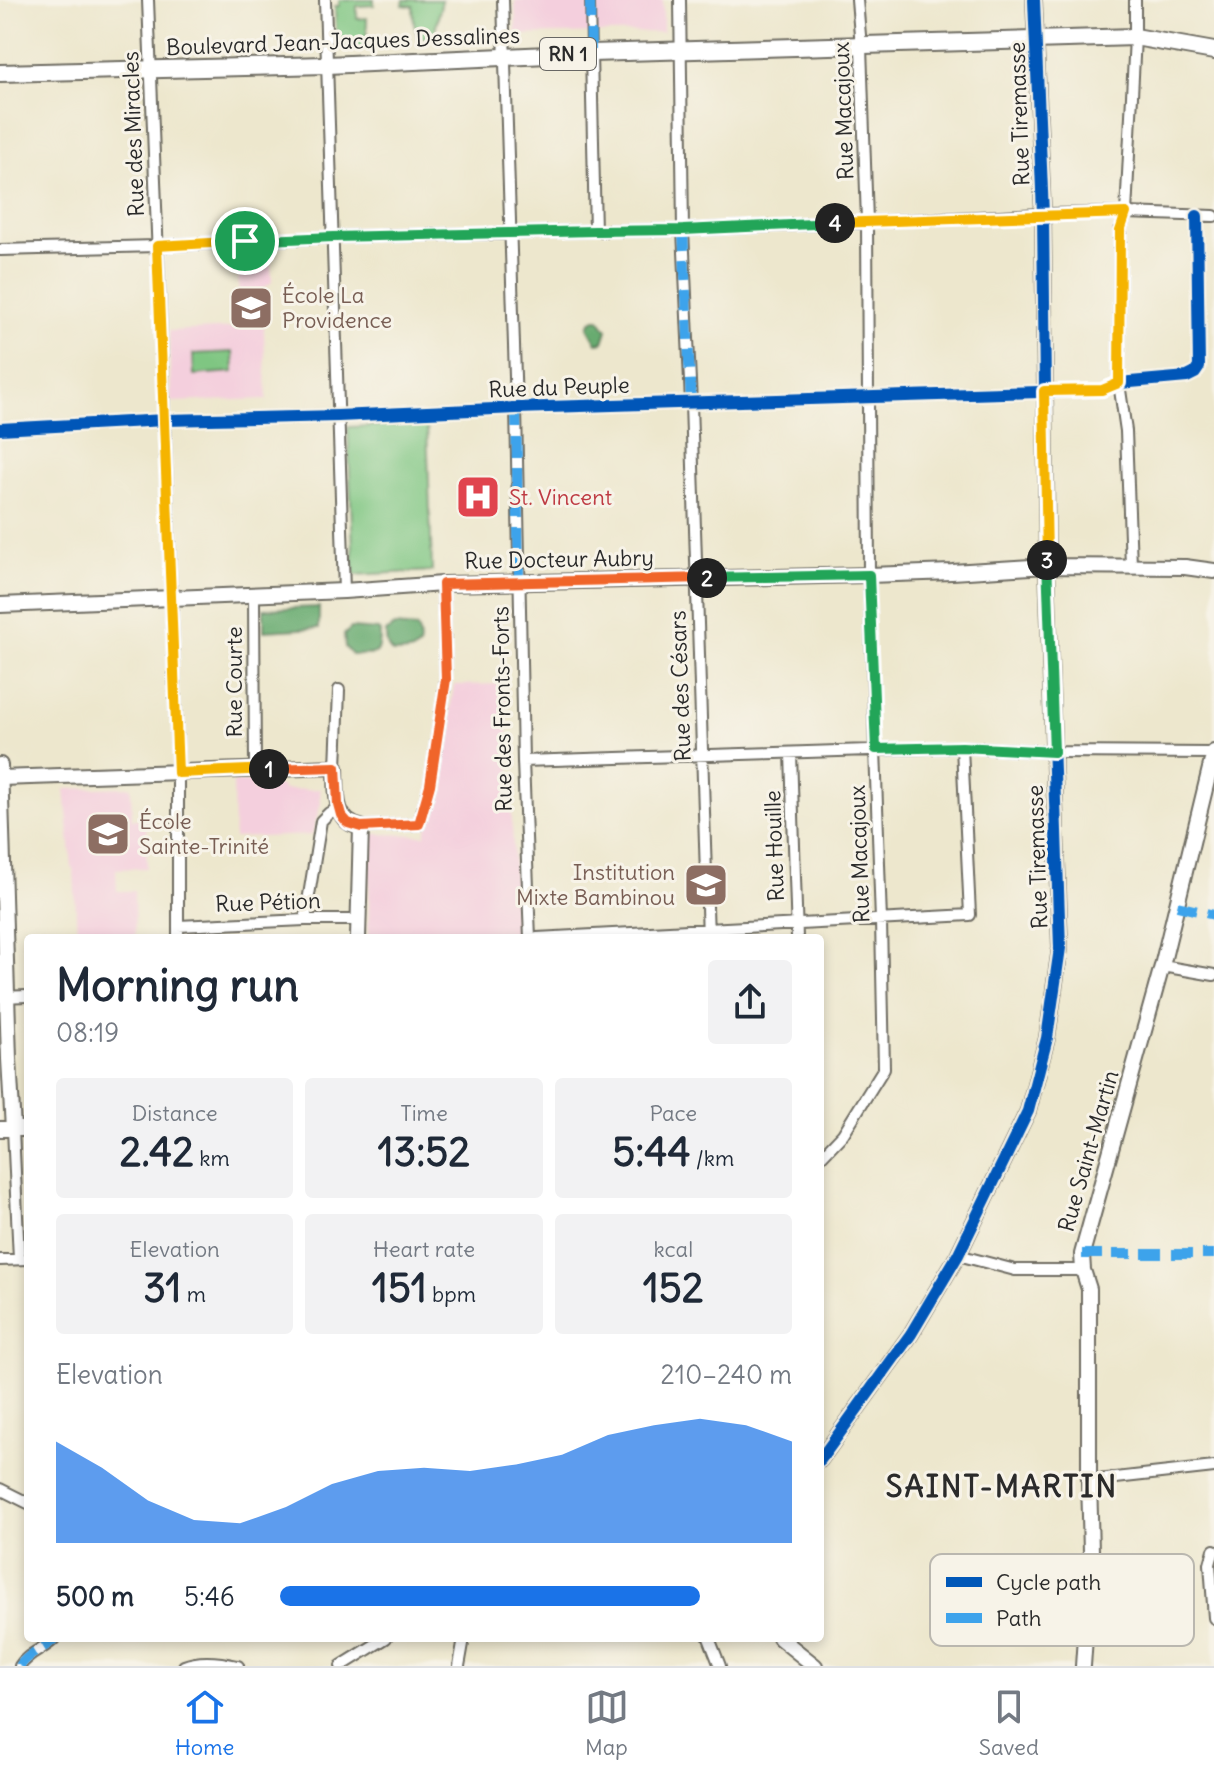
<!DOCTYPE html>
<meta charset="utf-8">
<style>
body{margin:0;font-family:Delius,sans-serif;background:#f2f2f3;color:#1f2937;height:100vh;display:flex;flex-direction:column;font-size:30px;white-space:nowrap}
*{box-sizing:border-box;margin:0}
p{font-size:26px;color:#747a83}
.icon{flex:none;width:44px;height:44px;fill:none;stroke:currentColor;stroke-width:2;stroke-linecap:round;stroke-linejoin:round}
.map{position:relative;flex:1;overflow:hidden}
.drawer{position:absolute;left:24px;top:934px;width:800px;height:708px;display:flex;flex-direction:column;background:#fff;border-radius:8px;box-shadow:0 4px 12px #0003}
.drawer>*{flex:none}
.pin{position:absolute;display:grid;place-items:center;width:68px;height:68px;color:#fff;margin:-34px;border:4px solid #fff;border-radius:50%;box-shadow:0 2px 8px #0007}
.km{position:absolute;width:40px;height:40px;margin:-20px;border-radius:50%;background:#222;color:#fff;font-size:22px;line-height:40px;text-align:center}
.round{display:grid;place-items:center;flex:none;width:84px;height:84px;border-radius:8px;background:#f2f2f3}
.overview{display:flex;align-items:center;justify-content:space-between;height:136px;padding:0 32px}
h1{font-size:44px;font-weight:700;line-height:60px}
.figures{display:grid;grid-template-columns:repeat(3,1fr);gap:12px;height:136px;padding:8px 32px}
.figures div{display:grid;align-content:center;border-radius:8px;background:#f2f2f3;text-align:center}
.figures b{font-size:40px;font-weight:700}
.figures small{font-size:22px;font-weight:400}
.figures p{font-size:22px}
.chart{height:224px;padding:16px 32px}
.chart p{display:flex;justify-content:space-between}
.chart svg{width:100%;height:144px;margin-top:8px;fill:#1a73e8;opacity:.7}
ul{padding:0 32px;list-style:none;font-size:26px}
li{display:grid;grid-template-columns:128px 96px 1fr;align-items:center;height:60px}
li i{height:20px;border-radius:10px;background:#1a73e8}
.dock{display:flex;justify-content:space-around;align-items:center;height:112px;border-top:2px solid #e0e1e3;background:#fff;font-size:22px;color:#747a83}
.dock a{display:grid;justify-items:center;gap:4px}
.dock .current{color:#1a73e8}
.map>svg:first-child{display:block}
.built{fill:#f4cfdd}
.green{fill:#7fc682;stroke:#557856;stroke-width:2}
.forest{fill:#67ab70;stroke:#496b4e;stroke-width:2}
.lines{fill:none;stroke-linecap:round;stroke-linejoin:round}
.pedestrian-casing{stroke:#6f6d64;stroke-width:12}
.minor-casing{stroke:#6f6d64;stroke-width:14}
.tertiary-casing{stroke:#6f6d64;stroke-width:18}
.secondary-casing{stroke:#6f6d64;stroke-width:18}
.primary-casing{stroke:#6f6d64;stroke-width:20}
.pedestrian{stroke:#fff;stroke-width:8}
.minor{stroke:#fff;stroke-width:10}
.tertiary{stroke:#fff;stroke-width:14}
.secondary{stroke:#fff;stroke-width:14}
.primary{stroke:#fff;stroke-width:16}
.quiet{stroke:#3ea3eb;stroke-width:10;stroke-dasharray:20 10;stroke-linecap:butt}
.cycleway-casing{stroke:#f7f3e8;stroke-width:17}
.cycleway{stroke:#0057b8;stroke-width:12}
.split-1-casing{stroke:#fff;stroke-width:16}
.split-2-casing{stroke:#fff;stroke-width:16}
.split-3-casing{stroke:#fff;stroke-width:16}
.split-4-casing{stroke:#fff;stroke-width:16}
.split-5-casing{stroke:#fff;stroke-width:16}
.split-1{stroke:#f5b400;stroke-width:10}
.split-2{stroke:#f0652b;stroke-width:10}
.split-3{stroke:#22a559;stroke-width:10}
.split-4{stroke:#f5b400;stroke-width:10}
.split-5{stroke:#22a559;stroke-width:10}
.labels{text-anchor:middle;stroke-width:6;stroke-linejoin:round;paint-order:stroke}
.shield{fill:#f7f3e8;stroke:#686764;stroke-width:2}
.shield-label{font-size:20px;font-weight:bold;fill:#2b2b2b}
.street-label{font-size:22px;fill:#2b2b2b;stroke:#f7f3e8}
.education-label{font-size:22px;fill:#785e54;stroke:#f7f3e8;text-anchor:start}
.health-label{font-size:22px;fill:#be3a42;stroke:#f7f3e8;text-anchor:start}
.district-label{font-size:30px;font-weight:bold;letter-spacing:2px;fill:#2b2b2b;stroke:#f7f3e8}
.key{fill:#f7f3e8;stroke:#bab7af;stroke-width:2}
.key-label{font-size:22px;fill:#2b2b2b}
</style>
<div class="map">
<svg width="1214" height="1666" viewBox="0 0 1214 1666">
<rect width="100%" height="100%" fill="#f7f3e8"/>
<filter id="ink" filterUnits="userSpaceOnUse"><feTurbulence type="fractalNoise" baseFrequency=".0125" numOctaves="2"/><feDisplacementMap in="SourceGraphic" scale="16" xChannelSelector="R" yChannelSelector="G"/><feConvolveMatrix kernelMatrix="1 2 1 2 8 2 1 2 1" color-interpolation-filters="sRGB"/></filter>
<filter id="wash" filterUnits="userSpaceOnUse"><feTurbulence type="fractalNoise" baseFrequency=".006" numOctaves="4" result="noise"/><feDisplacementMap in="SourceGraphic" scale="32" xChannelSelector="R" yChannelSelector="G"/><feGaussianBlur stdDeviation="1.8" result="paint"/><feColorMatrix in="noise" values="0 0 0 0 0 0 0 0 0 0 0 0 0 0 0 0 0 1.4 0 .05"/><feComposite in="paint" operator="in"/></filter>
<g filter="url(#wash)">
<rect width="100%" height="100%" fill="#ede7cd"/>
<path class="built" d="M515 0H663V32L516 35Z
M270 250 272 282 262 289 267 399 171 402 169 331 239 328 238 251Z
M506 684 517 938H368L371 834 425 835 438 787 454 685Z
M233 782H250L253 791H261V786H282L283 790 320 789 321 803 312 835 234 838Z
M131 787 132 819H146L147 868 116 869 117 891H134L135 938H77L74 869 72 868 65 789Z
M28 1139V1242L23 1140Z"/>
<path class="green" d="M339 0H374V5L357 6V19L367 18 366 48 337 49 335 6H339Z
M404 0H442L434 35 422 38 418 36 414 24 413 6 403 5Z
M233 352 234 372 194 375 193 354Z
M427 424 432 571 354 575 348 427Z"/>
<path class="forest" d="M595 319H599L607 330 603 342 597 343 588 327 590 322Z
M319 607V628L264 631V609Z
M394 626 417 628C426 653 413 652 393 653 386 647 386 641 386 632Z
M351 628 378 630 380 632C380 659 376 654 352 655L345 647 344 635Z"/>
</g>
<g filter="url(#ink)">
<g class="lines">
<g class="pedestrian-casing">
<path id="pedestrian" d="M590 0 591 53"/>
</g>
<g class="minor-casing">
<path id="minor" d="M148 0 178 773V938
M325 0 344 591
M503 0 516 408 523 761 530 938
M680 0 683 230 691 403 708 938
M591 53 595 231
M0 250 157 246 333 237 595 231 683 230 1043 214 1126 213 1214 216
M0 429 165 420 338 416 516 408 1102 390 1119 383 1187 377 1195 373 1199 367 1197 216
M1131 566 1126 431 1119 383 1120 231 1126 213 1135 37V0
M254 595 255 769
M791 753 797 938
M523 761 962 747 1054 752 1213 753
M336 767 339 690
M361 827 419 824 430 785 446 679 443 584
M305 920 321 821 329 813 339 809
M178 926 305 920H359
M537 938 970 915 962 747
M1162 966 1214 975
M0 997 28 996
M13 1129 19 1259
M820 1158 843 1134 884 1068 881 921 869 575 867 221 861 47 857 0
M958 1255 1015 1270H1083
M0 1260 28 1259
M1089 1481 1214 1467
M0 1489 28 1503
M1214 1550 1210 1564 1214 1618
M709 1638 720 1666
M20 1666C28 1653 45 1649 55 1638
M184 1666C200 1659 221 1662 238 1666
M341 1666 386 1638
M459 1666 464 1638"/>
</g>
<g class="tertiary-casing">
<path id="tertiary" d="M0 605 344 591 443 584 869 575 952 572 1047 566 1185 567 1214 571
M0 778 336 767C337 790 332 822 361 827L358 938
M13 1129H28
M820 1460 911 1334 958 1255 1028 1111 1047 1038 1060 948 1047 566 1043 214 1034 0
M780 1638 815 1666
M1083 1666 1091 1551 1089 1481V1289L1083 1270 1082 1254 1162 966 1214 752"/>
</g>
<g class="secondary-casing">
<path id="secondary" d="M0 765 9 1059 13 1129H0"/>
</g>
<g class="primary-casing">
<path id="primary" d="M0 73 327 65 591 53 1135 37 1214 51"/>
</g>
<use href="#pedestrian" class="pedestrian"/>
<use href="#minor" class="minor"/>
<use href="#tertiary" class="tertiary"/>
<use href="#secondary" class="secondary"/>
<use href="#primary" class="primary"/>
<path class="quiet" d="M590 0 591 53
M683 230 691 403
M516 408 519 583
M1177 906 1214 915
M1082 1254H1214
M20 1666C28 1653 45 1649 55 1638"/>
<g class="cycleway-casing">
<path id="cycleway" d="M0 429 165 420 338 416 516 408 1102 390 1119 383 1187 377 1195 373 1199 367 1197 216
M820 1460 911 1334 958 1255 1028 1111 1047 1038 1060 948 1047 566 1043 214 1034 0"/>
</g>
<use href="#cycleway" class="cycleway"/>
</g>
</g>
<g class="lines" filter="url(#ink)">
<g class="split-1-casing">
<path id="split-1" d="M245 241 157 246C165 422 170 597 178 773L269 769"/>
</g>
<g class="split-2-casing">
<path id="split-2" d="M269 769 336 767 338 804 341 815 348 823 361 827 419 824 430 785 446 679 443 584 707 578"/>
</g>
<g class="split-3-casing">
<path id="split-3" d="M707 578 869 575 876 749 962 747 1054 752 1047 560"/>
</g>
<g class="split-4-casing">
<path id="split-4" d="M835 223 1126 213 1120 231 1119 383 1102 390 1044 391 1047 560"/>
</g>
<g class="split-5-casing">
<path id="split-5" d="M245 241 333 237 595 231 683 230 835 223"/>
</g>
<use href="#split-1" class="split-1"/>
<use href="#split-2" class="split-2"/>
<use href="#split-3" class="split-3"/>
<use href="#split-4" class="split-4"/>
<use href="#split-5" class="split-5"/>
</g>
<defs>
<g id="school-square" transform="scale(2.3)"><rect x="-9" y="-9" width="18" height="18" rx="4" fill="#8d6e63" stroke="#f7f3e8"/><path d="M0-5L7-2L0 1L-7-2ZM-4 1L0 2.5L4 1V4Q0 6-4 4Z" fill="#fff"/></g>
<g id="hospital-square" transform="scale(2.3)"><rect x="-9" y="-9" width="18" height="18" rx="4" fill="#e0444e" stroke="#f7f3e8"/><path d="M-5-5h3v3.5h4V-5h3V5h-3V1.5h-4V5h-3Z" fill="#fff"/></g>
</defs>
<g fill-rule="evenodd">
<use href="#school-square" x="251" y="308"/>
<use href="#hospital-square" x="478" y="497"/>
<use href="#school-square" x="108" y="834"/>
<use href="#school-square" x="706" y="885"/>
</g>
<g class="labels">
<rect class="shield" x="540" y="38" width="56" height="32" rx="6"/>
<g class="shield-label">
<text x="568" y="61">RN 1</text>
</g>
<g class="street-label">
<text transform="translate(343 41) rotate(-2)" y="8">Boulevard Jean-Jacques Dessalines</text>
<text transform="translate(843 111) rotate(-92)" y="8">Rue Macajoux</text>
<text transform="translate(1019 114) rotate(-92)" y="8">Rue Tiremasse</text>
<text transform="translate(133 134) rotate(-92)" y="8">Rue des Miracles</text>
<text transform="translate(559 387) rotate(-2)" y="8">Rue du Peuple</text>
<text transform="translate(559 559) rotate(-1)" y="8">Rue Docteur Aubry</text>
<text transform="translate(234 682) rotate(-90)" y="8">Rue Courte</text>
<text transform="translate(680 686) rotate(-92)" y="8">Rue des Césars</text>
<text transform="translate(502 709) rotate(-91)" y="8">Rue des Fronts-Forts</text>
<text transform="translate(774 846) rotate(-92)" y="8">Rue Houille</text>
<text transform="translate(859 854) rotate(-92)" y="8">Rue Macajoux</text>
<text transform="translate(1037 857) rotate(-92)" y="8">Rue Tiremasse</text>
<text transform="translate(268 902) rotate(-2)" y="8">Rue Pétion</text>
<text transform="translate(1088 1151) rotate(-74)" y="8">Rue Saint-Martin</text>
</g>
<g class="education-label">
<text x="282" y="303">École La<tspan x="282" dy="25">Providence</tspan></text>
<text x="139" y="829">École<tspan x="139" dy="25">Sainte-Trinité</tspan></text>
<text x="675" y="880" text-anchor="end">Institution<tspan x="675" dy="25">Mixte Bambinou</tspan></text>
</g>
<g class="health-label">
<text x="509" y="505">St. Vincent</text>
</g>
<g class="district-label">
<text x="1002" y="1497">SAINT-MARTIN</text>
</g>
</g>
<rect x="930" y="1554" width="264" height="92" rx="12" class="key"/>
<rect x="946" y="1577" width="36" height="10" fill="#0057b8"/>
<rect x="946" y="1613" width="36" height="10" fill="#3ea3eb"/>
<g class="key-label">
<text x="996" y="1590">Cycle path</text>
<text x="996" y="1626">Path</text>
</g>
</svg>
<div class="pin" style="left:245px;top:241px;background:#1e9e55"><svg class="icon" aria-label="arrive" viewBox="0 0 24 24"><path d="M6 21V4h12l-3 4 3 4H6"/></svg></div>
<b class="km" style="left:269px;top:769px">1</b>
<b class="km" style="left:707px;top:578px">2</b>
<b class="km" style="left:1047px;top:560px">3</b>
<b class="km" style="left:835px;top:223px">4</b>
<section class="drawer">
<div class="overview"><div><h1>Morning run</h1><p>08:19</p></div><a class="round"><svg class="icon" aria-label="share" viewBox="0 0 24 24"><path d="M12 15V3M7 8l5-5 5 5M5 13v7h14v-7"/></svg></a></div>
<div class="figures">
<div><p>Distance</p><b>2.42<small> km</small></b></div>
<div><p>Time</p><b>13:52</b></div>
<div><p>Pace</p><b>5:44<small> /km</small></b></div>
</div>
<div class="figures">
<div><p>Elevation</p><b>31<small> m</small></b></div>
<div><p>Heart rate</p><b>151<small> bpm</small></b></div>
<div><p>kcal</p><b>152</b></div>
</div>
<div class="chart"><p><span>Elevation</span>210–240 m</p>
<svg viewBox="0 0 160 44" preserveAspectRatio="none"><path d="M0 44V13L10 21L20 31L30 37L40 38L50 33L60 26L70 22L80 21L90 22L100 20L110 17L120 11L130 8L140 6L150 8L160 13V44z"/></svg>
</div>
<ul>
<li><b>500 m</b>5:46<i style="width:82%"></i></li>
</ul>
</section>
</div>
<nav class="dock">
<a class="current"><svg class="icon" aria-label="home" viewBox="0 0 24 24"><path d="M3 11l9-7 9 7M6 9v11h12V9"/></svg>Home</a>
<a><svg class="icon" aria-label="map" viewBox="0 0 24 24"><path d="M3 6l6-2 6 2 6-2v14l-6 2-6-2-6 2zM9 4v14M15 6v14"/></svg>Map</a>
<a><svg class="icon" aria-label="saved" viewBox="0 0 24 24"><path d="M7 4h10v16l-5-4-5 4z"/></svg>Saved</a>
</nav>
